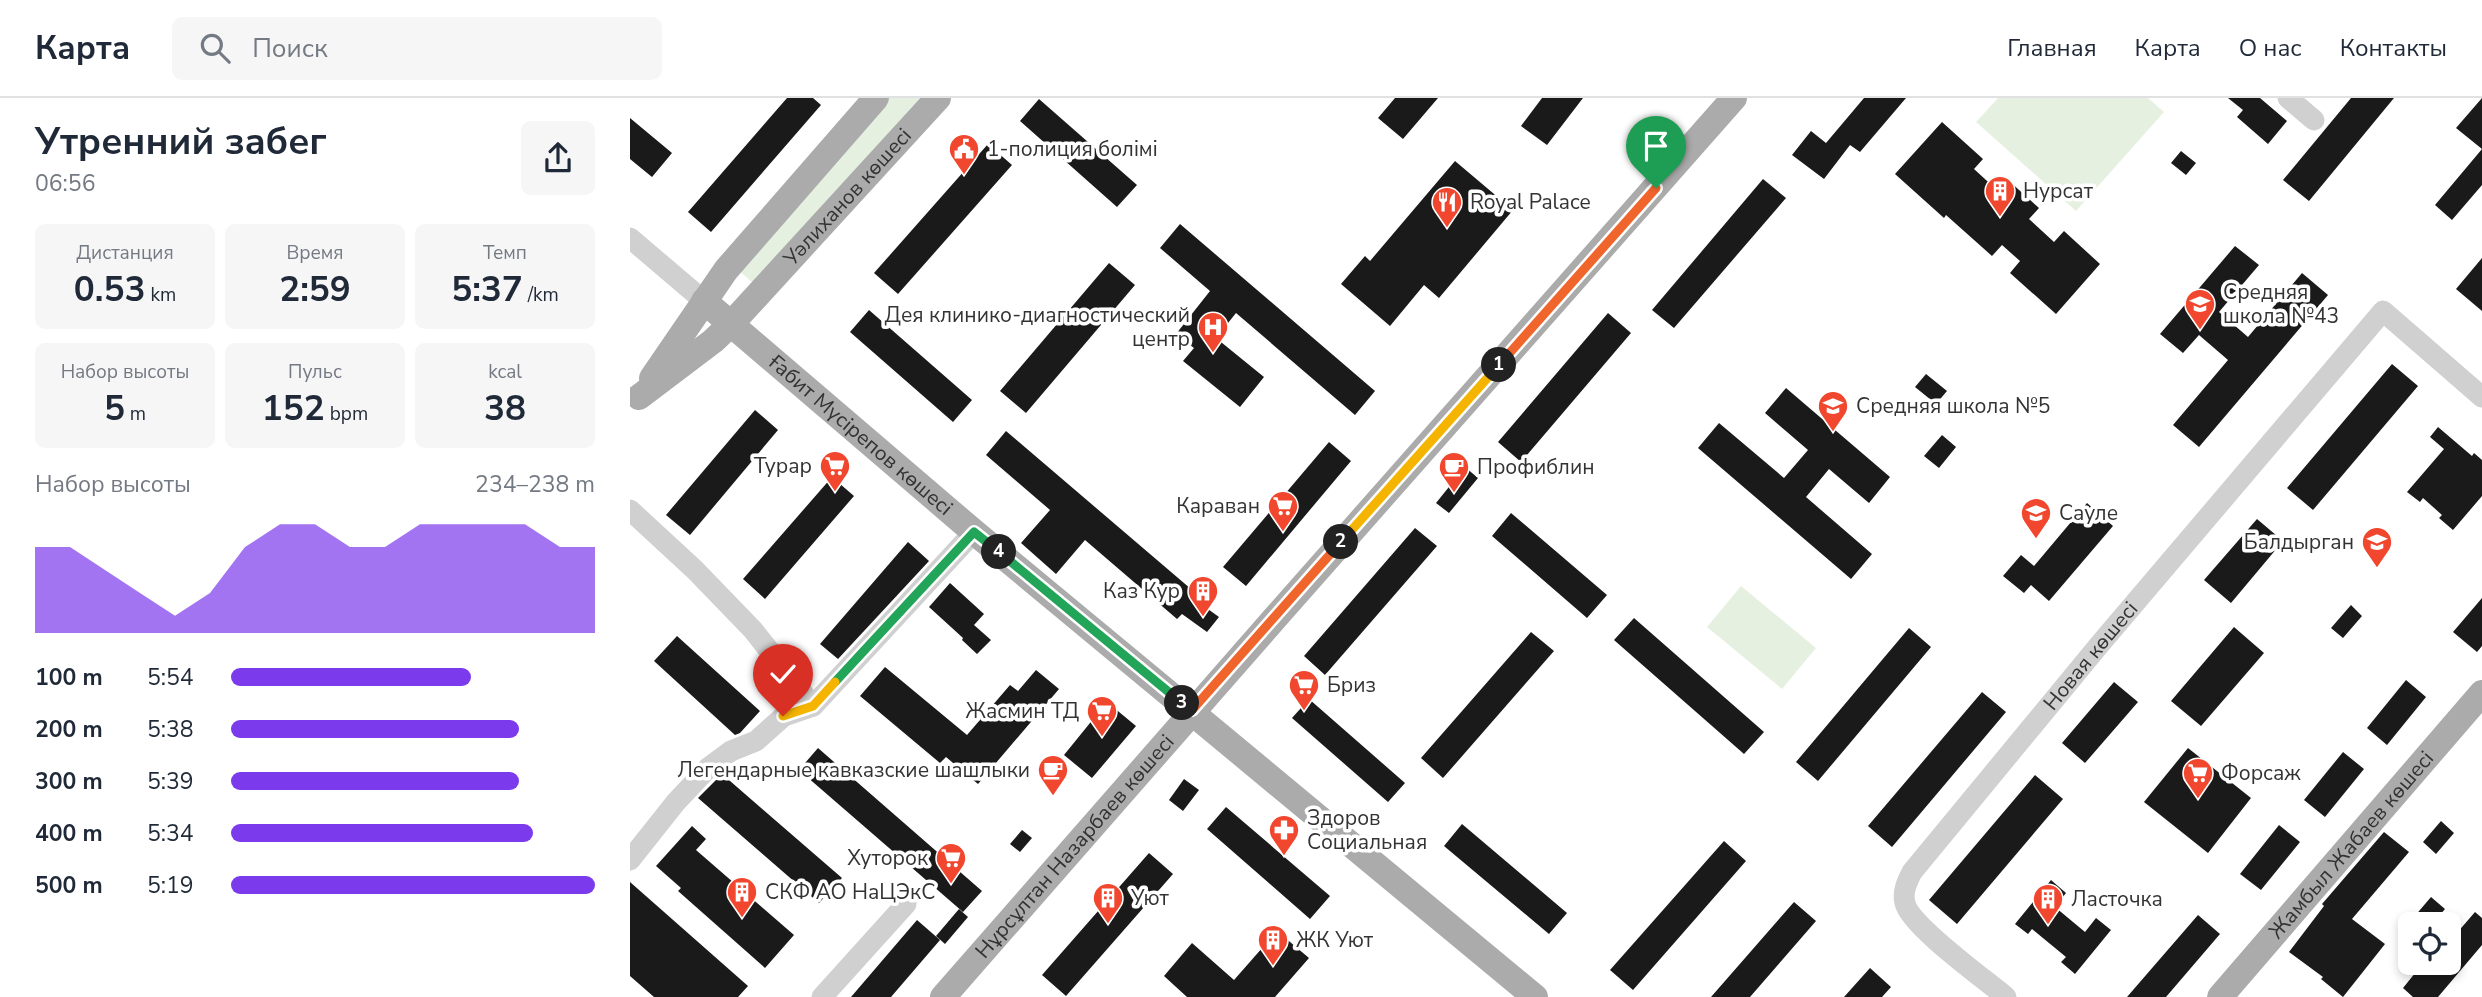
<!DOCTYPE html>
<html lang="ru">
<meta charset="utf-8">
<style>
body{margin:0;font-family:"Nunito Sans",sans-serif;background:#f6f6f7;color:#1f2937;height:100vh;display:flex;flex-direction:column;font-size:26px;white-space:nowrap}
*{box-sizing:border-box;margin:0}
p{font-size:23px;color:#747a83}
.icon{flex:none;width:38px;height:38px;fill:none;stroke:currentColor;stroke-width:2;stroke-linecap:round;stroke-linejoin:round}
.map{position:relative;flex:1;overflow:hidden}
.drawer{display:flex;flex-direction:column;background:#fff;width:630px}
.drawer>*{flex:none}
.tools{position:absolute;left:1768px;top:814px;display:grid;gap:14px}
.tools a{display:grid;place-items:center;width:63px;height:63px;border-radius:10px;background:#fff;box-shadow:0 4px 10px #0003;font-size:35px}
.pin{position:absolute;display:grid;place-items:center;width:60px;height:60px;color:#fff;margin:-72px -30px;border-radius:50% 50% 50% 0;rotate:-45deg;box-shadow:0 0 7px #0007}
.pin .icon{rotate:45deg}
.km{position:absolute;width:35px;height:35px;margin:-18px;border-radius:50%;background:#222;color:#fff;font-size:19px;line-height:35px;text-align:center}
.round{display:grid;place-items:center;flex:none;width:74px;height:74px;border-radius:10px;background:#f6f6f7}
.overview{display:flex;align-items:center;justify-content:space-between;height:119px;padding:0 35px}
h1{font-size:38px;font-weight:700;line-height:52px}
.metrics{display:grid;grid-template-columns:repeat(3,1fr);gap:10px;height:119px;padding:7px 35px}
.metrics div{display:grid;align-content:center;border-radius:10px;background:#f6f6f7;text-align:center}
.metrics b{font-size:35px;font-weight:700}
.metrics small{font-size:19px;font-weight:400}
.metrics p{font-size:19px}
.chart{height:196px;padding:14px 35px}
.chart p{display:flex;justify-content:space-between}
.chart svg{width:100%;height:126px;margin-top:7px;fill:#7c3aed;opacity:.7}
ul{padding:0 35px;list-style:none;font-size:23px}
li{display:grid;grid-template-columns:112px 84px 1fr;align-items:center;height:52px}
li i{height:18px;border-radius:9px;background:#7c3aed}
header{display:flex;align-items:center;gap:42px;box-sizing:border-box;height:98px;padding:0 35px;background:#fff;border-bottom:2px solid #e0e1e3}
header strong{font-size:33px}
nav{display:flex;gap:38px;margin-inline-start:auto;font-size:24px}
.search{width:490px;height:63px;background:#f6f6f7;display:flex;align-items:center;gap:18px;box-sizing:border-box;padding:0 24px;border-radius:10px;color:#747a83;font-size:26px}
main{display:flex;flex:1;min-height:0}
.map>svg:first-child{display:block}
.green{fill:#e6f0e1}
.building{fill:#1a1a1a}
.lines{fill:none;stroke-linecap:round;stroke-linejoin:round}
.minor{stroke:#d0d0d0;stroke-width:21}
.major{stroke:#ababab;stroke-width:26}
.split-1-casing{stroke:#fff;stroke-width:14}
.split-2-casing{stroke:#fff;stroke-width:14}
.split-3-casing{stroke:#fff;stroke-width:14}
.split-4-casing{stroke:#fff;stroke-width:14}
.split-5-casing{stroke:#fff;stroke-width:14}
.split-6-casing{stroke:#fff;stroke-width:14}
.split-1{stroke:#f0652b;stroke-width:9}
.split-2{stroke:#f5b400;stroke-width:9}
.split-3{stroke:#f0652b;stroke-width:9}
.split-4{stroke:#22a559;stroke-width:9}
.split-5{stroke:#22a559;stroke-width:9}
.split-6{stroke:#f5b400;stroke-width:9}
.labels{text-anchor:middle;stroke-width:7;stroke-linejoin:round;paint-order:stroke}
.poi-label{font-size:21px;fill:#333;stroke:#fff;text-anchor:start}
.street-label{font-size:21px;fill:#333;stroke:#fff}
</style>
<header>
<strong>Карта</strong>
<div class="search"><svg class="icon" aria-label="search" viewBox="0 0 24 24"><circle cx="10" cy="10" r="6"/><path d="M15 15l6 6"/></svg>Поиск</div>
<nav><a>Главная</a><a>Карта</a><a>О нас</a><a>Контакты</a></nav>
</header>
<main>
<section class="drawer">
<div class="overview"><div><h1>Утренний забег</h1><p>06:56</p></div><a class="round"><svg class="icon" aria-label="share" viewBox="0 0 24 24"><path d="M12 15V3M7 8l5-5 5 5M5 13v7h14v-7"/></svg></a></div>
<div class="metrics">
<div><p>Дистанция</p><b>0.53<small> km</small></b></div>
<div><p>Время</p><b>2:59</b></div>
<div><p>Темп</p><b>5:37<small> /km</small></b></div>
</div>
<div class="metrics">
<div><p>Набор высоты</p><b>5<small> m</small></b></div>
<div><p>Пульс</p><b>152<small> bpm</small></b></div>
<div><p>kcal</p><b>38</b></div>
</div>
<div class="chart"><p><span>Набор высоты</span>234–238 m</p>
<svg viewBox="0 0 160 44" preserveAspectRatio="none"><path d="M0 44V14L10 14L20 22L30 30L40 38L50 30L60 14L70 6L80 6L90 14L100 14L110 6L120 6L130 6L140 6L150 14L160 14V44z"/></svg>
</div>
<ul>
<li><b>100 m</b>5:54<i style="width:66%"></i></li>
<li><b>200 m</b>5:38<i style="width:79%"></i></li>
<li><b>300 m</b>5:39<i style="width:79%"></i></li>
<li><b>400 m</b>5:34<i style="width:83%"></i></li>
<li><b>500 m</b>5:19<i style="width:100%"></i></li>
</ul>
</section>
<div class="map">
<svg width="1852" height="899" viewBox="0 0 1852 899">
<rect width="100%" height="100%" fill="#fff"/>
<path class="green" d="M258 0H292L128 189 108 172Z
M1368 0H1518L1534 14 1446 113 1346 24Z
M1111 488 1186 550 1152 591 1077 529Z"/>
<path class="building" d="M157 0H183L191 7 81 134 58 114Z
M765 0H808L773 41 748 20Z
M912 0H953L917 47 891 28Z
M1234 0H1276L1230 54 1220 47 1194 81 1162 57 1181 33 1196 45Z
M1598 0H1630L1657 23 1638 46 1607 19 1613 12Z
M1721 0H1764L1679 103 1653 82Z
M1852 0V51L1826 30Z
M409 1 507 87 487 109 390 23Z
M0 20 42 55 22 79 0 61Z
M1312 24 1353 61 1344 71 1368 93 1378 82 1409 110 1399 121 1424 144 1434 133 1470 166 1426 216 1380 175 1390 163 1372 147 1362 158 1316 117 1314 120 1265 76Z
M358 46 382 67 268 196 244 175Z
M1852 51V87L1822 122 1805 107Z
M1551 53 1566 65 1556 77 1541 65Z
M825 63 883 112 809 200 794 187 760 228 711 186 735 158 740 163Z
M1133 81 1156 100 1044 230 1022 212Z
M550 126 745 293 725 317 606 215 586 240 634 279 610 309 553 263 564 250 546 236 580 193 530 150Z
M1605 148 1629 167 1589 214 1618 239 1672 175 1698 197 1569 349 1543 327 1598 262 1569 237 1553 255 1530 236Z
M1852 160V213L1826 191Z
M479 165 505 187 396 315 370 293Z
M239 212 342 302 323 324 220 234Z
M978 215 1001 235 891 364 868 344Z
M1762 266 1788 288 1683 412 1657 390Z
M1296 276 1317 293 1306 306 1285 289Z
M1156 290 1260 379 1239 405 1199 371 1176 399 1242 456 1221 481 1068 350 1089 325 1154 380 1178 352 1135 315Z
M125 312 148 332 60 437 36 417Z
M1808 329 1842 358 1844 355 1852 362V398L1823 432 1809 420 1812 417 1793 400 1790 404 1777 394 1814 351 1800 339Z
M376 333 568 497 564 501 589 519 577 534 552 516 547 521 455 442 426 476 391 445 420 412 356 357Z
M1312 337 1326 349 1309 370 1294 358Z
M699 344 721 363 616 488 593 469Z
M835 369 848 380 819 415 806 405Z
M202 379 224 398 135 501 113 481Z
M1457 405 1483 428 1419 503 1401 487 1394 495 1373 478 1391 457 1404 468Z
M881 415 977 497 957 520 862 438Z
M1627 421 1653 443 1601 505 1574 482Z
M785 430 807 448 695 577 674 558Z
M278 444 299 463 208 561 190 546Z
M320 485 354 516 344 527 361 542 347 556 332 542 333 540 299 509Z
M1852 500V548L1847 554 1823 534Z
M1721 507 1732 518 1713 540 1701 530Z
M1004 520 1134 634 1114 656 984 542Z
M1604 529 1634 555 1571 628 1541 603Z
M1279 530 1301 549 1188 683 1166 664Z
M901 534 924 553 813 680 791 660Z
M47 538 130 613 110 635 105 637 24 563Z
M255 569 337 637 380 587 388 593 406 572 429 591 348 686 316 659 310 665 230 598Z
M1776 582 1796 599 1757 647 1737 630Z
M1484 584 1508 604 1455 665 1432 645Z
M1352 594 1376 614 1262 749 1238 728Z
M679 601 775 685 758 704 662 620Z
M477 604 506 628 462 680 434 657Z
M188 650 352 793 333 814 169 672Z
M1558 650 1621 700 1578 755 1514 704Z
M1713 654 1734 671 1695 719 1674 702Z
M92 676 212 780 189 805 68 700Z
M1405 677 1433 701 1327 826 1299 802Z
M554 681 569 692 553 713 539 702Z
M596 709 700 798 680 821 577 731Z
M1811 723 1824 735 1806 756 1793 744Z
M832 726 937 815 919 836 814 748Z
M1649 727 1670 744 1631 792 1610 776Z
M62 728 76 741 66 752 164 837 135 870 48 793 51 790 26 768Z
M392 732 402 740 390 754 380 746Z
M1754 734 1779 754 1722 821 1755 846 1713 899 1691 881 1693 879 1659 854 1694 808 1692 806Z
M1094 743 1116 763 1003 892 980 872Z
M519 755 543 776 436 898 412 877Z
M1421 782 1436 795 1425 809 1455 834 1466 820 1481 832 1445 876 1431 864 1436 859 1402 831 1398 836 1385 826Z
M0 784 118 888 108 899H24L0 878Z
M1801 799 1815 811 1802 826H1778Z
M1164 804 1186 823 1120 899H1081Z
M329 811 338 819 315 846 306 838Z
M1845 814 1852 820V847L1808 899H1783L1773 890 1794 864H1818V829L1826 836Z
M1568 817 1590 836 1536 899H1497Z
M287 822 310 842 304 849 261 899H221Z
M647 833 679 860 645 899H557L534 878 562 845 604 882Z
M1240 870 1261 889 1252 899H1214Z"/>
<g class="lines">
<g class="minor">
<path d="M1658 0 1684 22"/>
<path d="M0 140 74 203"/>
<path d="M0 412 65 472 123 532 183 608"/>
<path d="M0 762 46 704 78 670 101 653 126 643 154 618 183 608 344 434"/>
<path d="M192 899 276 806"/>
<path id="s1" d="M1376 899C1356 882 1280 828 1275 805 1272 794 1277 784 1282 774L1470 546 1753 213 1852 299"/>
</g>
<g class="major">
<path id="s2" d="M74 203 344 434 905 899"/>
<path d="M22 280 96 172 246 0"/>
<path id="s3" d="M9 299 83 243 101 226 308 0"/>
<path id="s4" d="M313 899C575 598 840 299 1104 0"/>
<path id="s5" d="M1590 899 1852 595"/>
</g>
</g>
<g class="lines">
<g class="split-1-casing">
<path id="split-1" d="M869 267 1026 90"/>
</g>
<g class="split-2-casing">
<path id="split-2" d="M711 444 869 267"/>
</g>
<g class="split-3-casing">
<path id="split-3" d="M552 605 562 612 711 444"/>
</g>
<g class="split-4-casing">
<path id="split-4" d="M369 454 552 605"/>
</g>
<g class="split-5-casing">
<path id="split-5" d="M205 584 344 434 369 454"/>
</g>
<g class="split-6-casing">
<path id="split-6" d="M153 618 183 608 205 584"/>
</g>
<use href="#split-1" class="split-1"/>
<use href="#split-2" class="split-2"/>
<use href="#split-3" class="split-3"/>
<use href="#split-4" class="split-4"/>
<use href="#split-5" class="split-5"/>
<use href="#split-6" class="split-6"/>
</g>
<defs>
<g id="civic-pin" transform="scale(1.575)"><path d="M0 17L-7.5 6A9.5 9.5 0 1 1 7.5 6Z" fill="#f0472e" stroke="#fff"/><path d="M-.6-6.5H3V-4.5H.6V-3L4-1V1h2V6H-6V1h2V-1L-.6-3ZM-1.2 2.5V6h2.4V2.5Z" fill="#fff"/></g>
<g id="building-pin" transform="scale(1.575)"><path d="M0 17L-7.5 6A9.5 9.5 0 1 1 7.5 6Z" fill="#f0472e" stroke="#fff"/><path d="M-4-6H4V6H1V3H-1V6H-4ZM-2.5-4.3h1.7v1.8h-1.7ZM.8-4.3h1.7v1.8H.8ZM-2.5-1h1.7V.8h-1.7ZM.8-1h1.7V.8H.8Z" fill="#fff"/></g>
<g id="restaurant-pin" transform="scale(1.575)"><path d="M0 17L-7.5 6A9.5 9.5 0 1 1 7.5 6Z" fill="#f0472e" stroke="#fff"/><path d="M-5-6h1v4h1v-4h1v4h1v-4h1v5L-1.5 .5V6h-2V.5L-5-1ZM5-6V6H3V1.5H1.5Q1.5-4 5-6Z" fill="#fff"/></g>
<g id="school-pin" transform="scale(1.575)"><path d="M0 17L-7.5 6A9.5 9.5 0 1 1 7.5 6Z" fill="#f0472e" stroke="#fff"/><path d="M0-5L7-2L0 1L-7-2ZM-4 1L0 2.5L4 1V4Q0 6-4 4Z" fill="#fff"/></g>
<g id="hospital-pin" transform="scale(1.575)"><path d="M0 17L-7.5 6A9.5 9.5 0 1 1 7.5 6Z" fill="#f0472e" stroke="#fff"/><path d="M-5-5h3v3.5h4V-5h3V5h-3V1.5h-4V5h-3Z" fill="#fff"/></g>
<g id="supermarket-pin" transform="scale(1.575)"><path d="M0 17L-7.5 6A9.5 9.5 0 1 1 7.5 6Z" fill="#f0472e" stroke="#fff"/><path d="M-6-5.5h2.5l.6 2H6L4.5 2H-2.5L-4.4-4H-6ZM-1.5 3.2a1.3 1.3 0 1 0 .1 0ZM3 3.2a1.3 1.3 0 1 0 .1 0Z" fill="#fff"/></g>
<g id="cafe-pin" transform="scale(1.575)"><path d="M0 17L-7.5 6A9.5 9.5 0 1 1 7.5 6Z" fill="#f0472e" stroke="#fff"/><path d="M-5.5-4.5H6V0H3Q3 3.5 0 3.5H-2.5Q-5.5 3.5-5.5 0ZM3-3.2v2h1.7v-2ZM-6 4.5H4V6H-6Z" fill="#fff"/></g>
<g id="pharmacy-pin" transform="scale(1.575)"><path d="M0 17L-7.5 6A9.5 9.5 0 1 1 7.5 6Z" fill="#f0472e" stroke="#fff"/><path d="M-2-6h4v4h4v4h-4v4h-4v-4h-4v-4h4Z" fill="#fff"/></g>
</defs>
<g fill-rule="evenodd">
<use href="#civic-pin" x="334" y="51"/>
<use href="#building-pin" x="1370" y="93"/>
<use href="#restaurant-pin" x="817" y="104"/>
<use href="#school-pin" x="1570" y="206"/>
<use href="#hospital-pin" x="583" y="229"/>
<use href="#school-pin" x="1203" y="308"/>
<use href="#supermarket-pin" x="205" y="368"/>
<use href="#cafe-pin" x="824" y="369"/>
<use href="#supermarket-pin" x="653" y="408"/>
<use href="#school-pin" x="1406" y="415"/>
<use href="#school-pin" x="1747" y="444"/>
<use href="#building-pin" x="573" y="493"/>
<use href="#supermarket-pin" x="674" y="587"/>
<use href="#supermarket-pin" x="472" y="613"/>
<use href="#cafe-pin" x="423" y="672"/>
<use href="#supermarket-pin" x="1568" y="675"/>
<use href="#pharmacy-pin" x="654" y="732"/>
<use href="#supermarket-pin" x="321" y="760"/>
<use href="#building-pin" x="112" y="794"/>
<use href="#building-pin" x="478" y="800"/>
<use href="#building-pin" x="1418" y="801"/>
<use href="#building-pin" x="643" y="842"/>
</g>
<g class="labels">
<g class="poi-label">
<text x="357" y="58">1-полиция болiмi</text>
<text x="1393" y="100">Нурсат</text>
<text x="840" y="111">Royal Palace</text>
<text x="1593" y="201">Средняя<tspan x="1593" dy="24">школа №43</tspan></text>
<text x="560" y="224" text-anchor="end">Дея клинико-диагностический<tspan x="560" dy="24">центр</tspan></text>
<text x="1226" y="315">Средняя школа №5</text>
<text x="182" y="375" text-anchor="end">Турар</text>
<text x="847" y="376">Профиблин</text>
<text x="630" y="415" text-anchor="end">Караван</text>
<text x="1429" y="422">Сауле</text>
<text x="1724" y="451" text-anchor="end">Балдырган</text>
<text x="550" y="500" text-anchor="end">Каз Кур</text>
<text x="697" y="594">Бриз</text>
<text x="449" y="620" text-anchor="end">Жасмин ТД</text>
<text x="400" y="679" text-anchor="end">Легендарные кавказские шашлыки</text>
<text x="1591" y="682">Форсаж</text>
<text x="677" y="727">Здоров<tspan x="677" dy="24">Социальная</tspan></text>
<text x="298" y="767" text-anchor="end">Хуторок</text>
<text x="135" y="801">СКФ АО НаЦЭкС</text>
<text x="501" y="807">Уют</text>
<text x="1441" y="808">Ласточка</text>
<text x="666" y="849">ЖК Уют</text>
</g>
<g class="street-label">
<text dy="7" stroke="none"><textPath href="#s3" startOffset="290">Уәлиханов көшесі</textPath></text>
<text dy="7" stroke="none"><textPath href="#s2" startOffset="206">Ғабит Мүсірепов көшесі</textPath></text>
<text dy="7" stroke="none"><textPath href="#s1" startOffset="452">Новая көшесі</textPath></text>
<text dy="7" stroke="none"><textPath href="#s5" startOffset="201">Жамбыл Жабаев көшесі</textPath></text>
<text dy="7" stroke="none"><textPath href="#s4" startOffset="200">Нұрсұлтан Назарбаев көшесі</textPath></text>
</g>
</g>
</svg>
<div class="tools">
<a><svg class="icon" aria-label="locate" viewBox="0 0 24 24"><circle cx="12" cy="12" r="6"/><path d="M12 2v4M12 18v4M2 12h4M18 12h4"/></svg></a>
</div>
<div class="pin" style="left:1026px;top:90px;background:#1e9e55"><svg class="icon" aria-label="arrive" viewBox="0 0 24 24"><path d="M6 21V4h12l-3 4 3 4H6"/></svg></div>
<div class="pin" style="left:153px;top:618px;background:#d93025"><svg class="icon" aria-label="check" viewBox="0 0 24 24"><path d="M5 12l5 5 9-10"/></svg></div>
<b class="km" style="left:869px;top:267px">1</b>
<b class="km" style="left:711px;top:444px">2</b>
<b class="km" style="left:552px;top:605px">3</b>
<b class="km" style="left:369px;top:454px">4</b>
</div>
</main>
